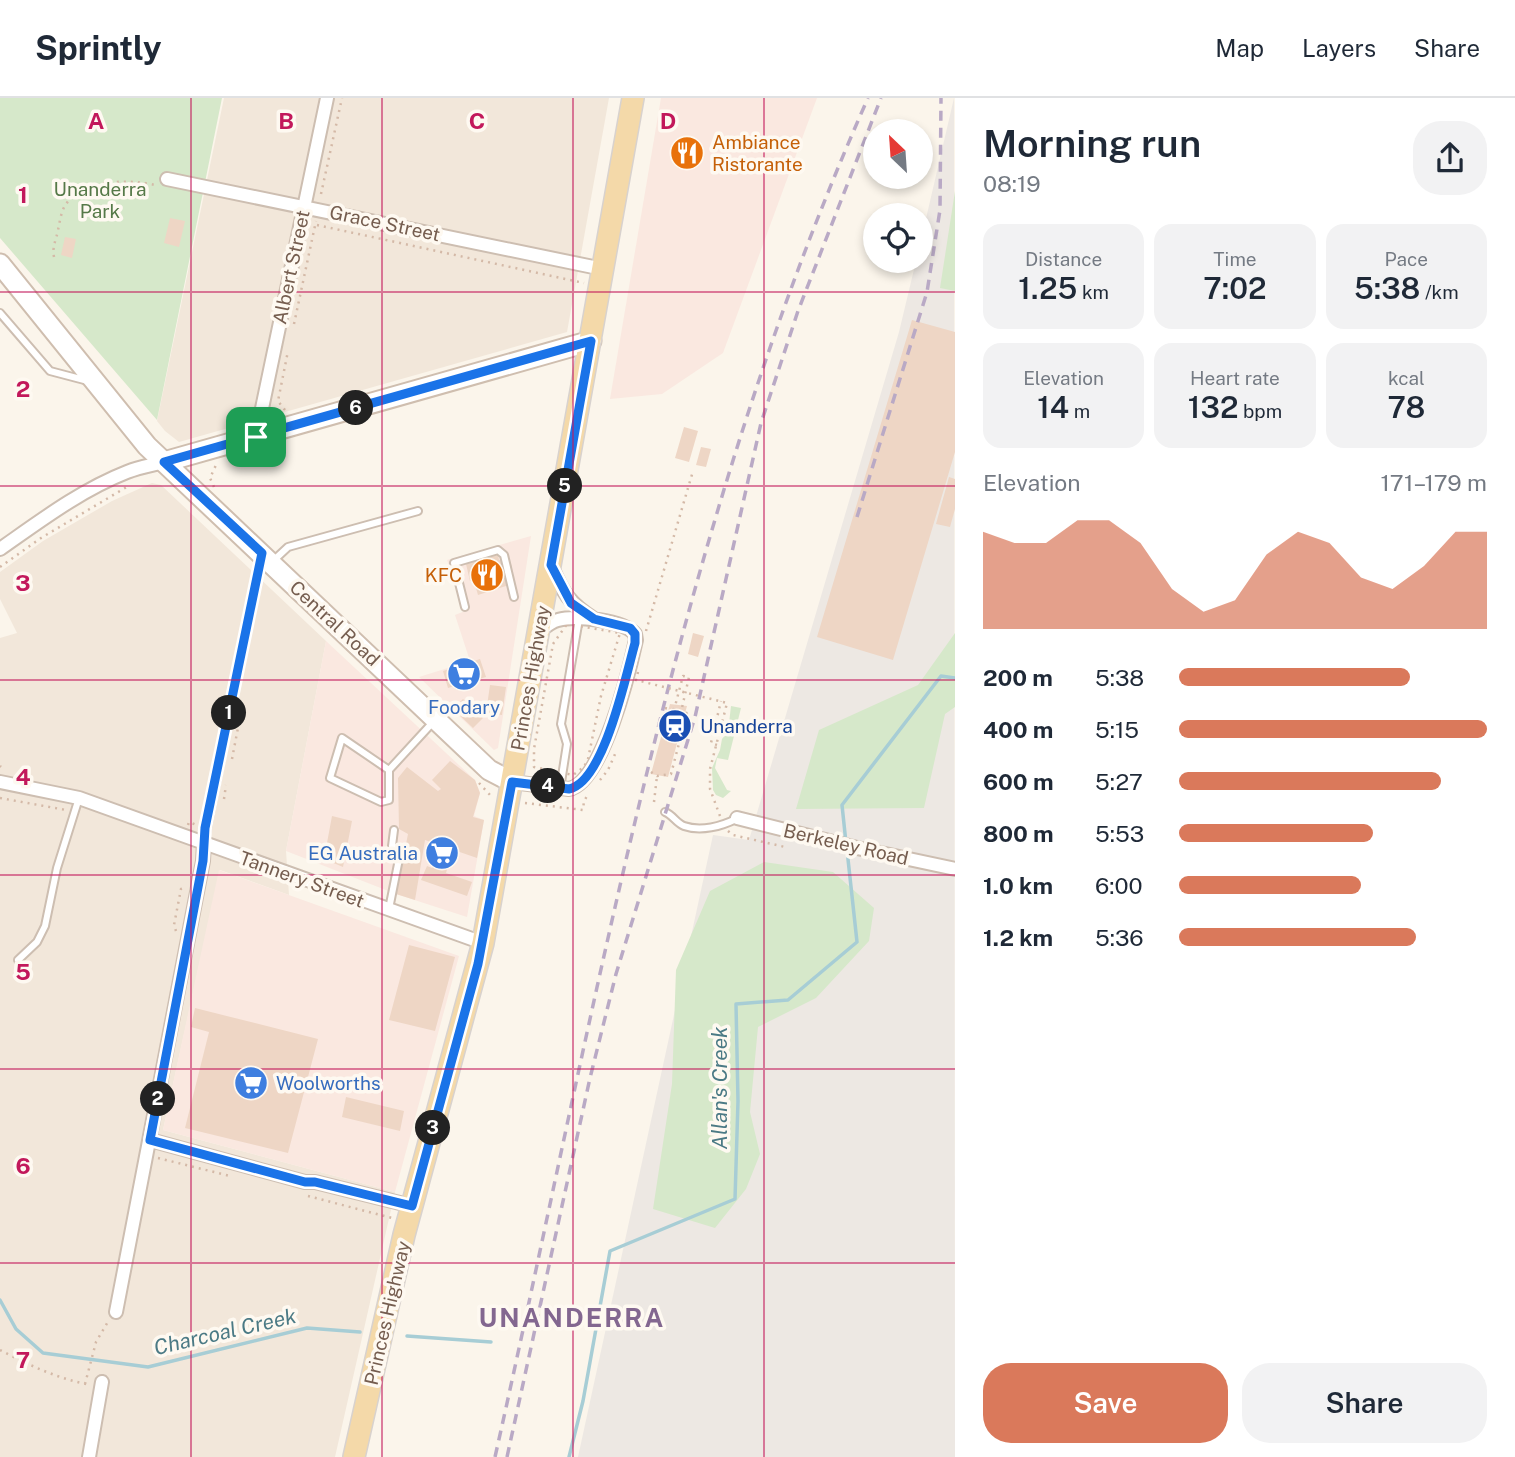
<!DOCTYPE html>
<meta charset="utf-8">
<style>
body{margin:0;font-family:"Public Sans",sans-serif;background:#f2f2f3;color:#1f2937;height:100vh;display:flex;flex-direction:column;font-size:26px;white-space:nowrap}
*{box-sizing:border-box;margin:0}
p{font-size:23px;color:#747a83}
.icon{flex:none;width:38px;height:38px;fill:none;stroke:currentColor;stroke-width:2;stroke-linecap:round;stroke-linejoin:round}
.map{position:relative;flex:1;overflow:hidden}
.details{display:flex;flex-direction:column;background:#fff;width:560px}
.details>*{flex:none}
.needle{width:46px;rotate:335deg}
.fabs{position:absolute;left:863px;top:21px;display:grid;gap:14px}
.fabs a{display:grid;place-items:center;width:70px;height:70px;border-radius:50%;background:#fff;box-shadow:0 4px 10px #0003;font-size:35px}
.pin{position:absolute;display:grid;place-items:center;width:60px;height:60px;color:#fff;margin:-30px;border-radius:14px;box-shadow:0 4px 10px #0006}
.km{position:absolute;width:35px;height:35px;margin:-18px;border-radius:50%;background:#222;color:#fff;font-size:19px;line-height:35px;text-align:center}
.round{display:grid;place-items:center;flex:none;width:74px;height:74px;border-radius:28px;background:#f2f2f3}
.head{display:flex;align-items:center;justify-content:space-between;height:119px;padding:0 28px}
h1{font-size:38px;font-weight:600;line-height:52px}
.figures{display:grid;grid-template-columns:repeat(3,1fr);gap:10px;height:119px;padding:7px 28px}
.figures div{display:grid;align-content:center;border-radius:18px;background:#f2f2f3;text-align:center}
.figures b{font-size:30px;font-weight:600}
.figures small{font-size:19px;font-weight:400}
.figures p{font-size:19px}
.chart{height:196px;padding:14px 28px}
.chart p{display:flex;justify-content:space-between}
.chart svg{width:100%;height:126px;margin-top:7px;fill:#da795b;opacity:.7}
.action{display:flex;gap:14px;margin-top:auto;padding:14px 28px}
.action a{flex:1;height:80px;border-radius:28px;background:#da795b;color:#fff;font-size:28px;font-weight:600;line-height:80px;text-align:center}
.action a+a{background:#f2f2f3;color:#1f2937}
ul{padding:0 28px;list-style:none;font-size:23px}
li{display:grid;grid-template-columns:112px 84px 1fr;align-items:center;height:52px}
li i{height:18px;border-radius:9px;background:#da795b}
header{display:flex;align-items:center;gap:42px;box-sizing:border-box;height:98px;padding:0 35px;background:#fff;border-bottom:2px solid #e0e1e3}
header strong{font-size:33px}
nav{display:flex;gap:38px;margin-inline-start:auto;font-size:24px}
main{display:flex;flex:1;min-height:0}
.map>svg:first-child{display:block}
.residential{fill:#f2e7da}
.commercial{fill:#fae8e0}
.industrial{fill:#ede8e3}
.green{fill:#d6e8ca}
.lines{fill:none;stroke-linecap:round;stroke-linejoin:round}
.stream{stroke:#a7cdd5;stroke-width:3.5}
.building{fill:#eed6c5}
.lane-casing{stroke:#cdbeb1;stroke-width:10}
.street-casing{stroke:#cdbeb1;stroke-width:16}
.secondary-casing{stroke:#cfbeaf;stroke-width:23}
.primary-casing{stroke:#d8d2ce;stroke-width:24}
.path{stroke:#d4b9a7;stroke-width:2.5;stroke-dasharray:2 5;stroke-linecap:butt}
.lane{stroke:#fff;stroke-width:6}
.street{stroke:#fff;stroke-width:12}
.secondary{stroke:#fff;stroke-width:19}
.primary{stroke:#f4d9a9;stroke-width:21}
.rail{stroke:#b9a9c5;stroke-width:3.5;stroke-dasharray:10 7;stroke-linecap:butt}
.path-bridge{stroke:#d4b9a7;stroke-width:2.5;stroke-dasharray:2 5;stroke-linecap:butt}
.route-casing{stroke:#fff;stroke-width:14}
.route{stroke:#1a73e8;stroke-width:9}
.grid{fill:none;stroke:#c2185b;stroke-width:2;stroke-opacity:0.55}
.labels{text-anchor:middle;stroke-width:7;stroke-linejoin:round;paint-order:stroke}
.food-label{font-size:19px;fill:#c56008;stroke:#fef9f1;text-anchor:start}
.park-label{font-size:19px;fill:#557948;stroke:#fef9f1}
.street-label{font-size:19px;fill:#755d4f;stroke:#fef9f1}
.shop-label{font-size:19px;fill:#366cbe;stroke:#fef9f1}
.transit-label{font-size:19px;fill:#164399;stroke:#fef9f1;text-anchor:start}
.water-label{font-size:21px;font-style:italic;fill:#4b7a85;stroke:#fef9f1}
.district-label{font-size:26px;font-weight:bold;letter-spacing:2px;fill:#836790;stroke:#fef9f1}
.grid-label{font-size:23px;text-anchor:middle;font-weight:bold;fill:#c2185b;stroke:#fef9f1;stroke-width:7;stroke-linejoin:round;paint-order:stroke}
</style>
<header>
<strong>Sprintly</strong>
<nav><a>Map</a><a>Layers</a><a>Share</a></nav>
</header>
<main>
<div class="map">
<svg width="955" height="1359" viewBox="0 0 955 1359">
<rect width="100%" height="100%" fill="#fbf5eb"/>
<path class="residential" d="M224 0H609L567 234 179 344 165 333 157 323Z
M152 385 161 387 326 543 286 753 289 797 220 772 163 1032 395 1094 335 1359H0V540L17 535 0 501V474L43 443 112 403Z"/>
<path class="commercial" d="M661 0H817L723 255 662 296 610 301Z
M531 438 498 650 494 652 419 579 470 563 455 517 465 513 447 462Z
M326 543 475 682 480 695 474 718 484 722 467 819 396 796 286 753Z
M219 772 459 858 395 1094 163 1032Z"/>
<path class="industrial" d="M954 0 955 1359H578L713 737 749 742 899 234 916 163H920L921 142Z"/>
<path class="green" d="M0 0H222L157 322 0 140Z
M955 93V193L940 190Z
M955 535V609L945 616 924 710 796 711 819 632 918 587Z
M731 608 741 610 728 662 717 660 715 670 727 692 731 693 723 700 716 697 713 692 712 670 720 652 722 641 728 634Z
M764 764 833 774 874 810 869 843 816 900 758 929 750 1014 760 1056 746 1091 715 1130 653 1111 672 986 676 872 710 793Z"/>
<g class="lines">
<path class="stream" d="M846 745 842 707 941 578 955 580
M0 1202 16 1231 43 1255 148 1269 307 1230 360 1234
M561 1227 598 1218
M407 1238 491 1244
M569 1359 583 1303 610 1153 735 1101 738 1003 736 906 788 902 857 844 847 752"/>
</g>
<path class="building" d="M170 120 185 123 179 149 164 145Z
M65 139 76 141 72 160 61 157Z
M912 222 955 234V354L893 562 817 539Z
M684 329 698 333 689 364 675 360Z
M701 349 711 351 706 369 696 367Z
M949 379 955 381V411L950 429 936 426Z
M491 450 493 457H498L499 462 509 460 512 469 505 471 509 487 478 497 474 483H470L466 466 472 464 470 456Z
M693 535 704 538 698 559 688 556Z
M480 561 486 579 448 590 443 573Z
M490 587 506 589 502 617 486 615Z
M463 601 483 620 473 630 453 611Z
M670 606 687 608 668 679 651 676Z
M450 663 475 682 480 695 473 719 484 722 477 760 425 742 415 802 396 796 408 736 399 731 398 680 407 669 438 693 441 691 432 682Z
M332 718 352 723 343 769 324 761Z
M435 748 452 754 446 775 472 784 467 798 421 782 427 768 432 770 437 757 432 755Z
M409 847 455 859 435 933 389 922Z
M195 910 318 941 288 1055 185 1030 209 934 191 929Z
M346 999 404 1013 400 1033 342 1019Z"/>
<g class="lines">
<g class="lane-casing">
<path id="lane" d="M0 215 50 273 88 283
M273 463 288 449 418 413
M465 509 454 465 498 452 504 457 514 499
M389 672 342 640 330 680 381 704 389 702V672L435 622
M560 691 567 646 561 626 579 521
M665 714C673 717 676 725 684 728 701 734 722 728 736 721
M204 745 261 461
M389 811 401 751 392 748 394 732
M18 862 37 844 45 828 57 770 79 700"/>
</g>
<g class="street-casing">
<path id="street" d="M167 81 603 171
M256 339 327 0
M0 451C40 423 81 392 127 374 139 369 152 367 164 364
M552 469C563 495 569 505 594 521
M0 684 79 700 483 845
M512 684 569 691C602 685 629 574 636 542L635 536C623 522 575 517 558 522 550 524 545 529 539 534
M737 720 857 750 955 771
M150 1042 305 1084H315L412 1108
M116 1214 203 763 204 745
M89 1359 102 1284"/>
</g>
<g class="secondary-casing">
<path id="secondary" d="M0 166 147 348 489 672 512 684
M164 364 591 243"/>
</g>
<g class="primary-casing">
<path id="primary" d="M354 1359 404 1137 483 845 633 0"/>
</g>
<path class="path" d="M321 96 342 0
M317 127 584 185
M54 159C52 148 56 143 58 132 60 123 61 113 66 106 84 81 130 81 155 87
M294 226 316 123
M285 312 278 303 288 253
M214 389 210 380 216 367
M0 469 41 440 130 387
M567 526 620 535 601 598 588 661 584 669 573 677 534 669V651L553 546Z
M646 533 693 373
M665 610 691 616
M674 612 683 578 689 579 681 614
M717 647 711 645 721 603
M232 661 242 609
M0 668 1 669
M651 674 657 678 671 676 687 615
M600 682 608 672 616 654
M479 685 491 698
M0 700 66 712
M224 701 226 687
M654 704 657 678
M525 705 583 712 584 703 589 695
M720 718 710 691V671L725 613
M188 727 189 724 199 728
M728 733 733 737 785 749
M176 833 174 827 181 791 184 790
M158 1060 230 1078
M308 1098 392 1120
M0 1252C29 1267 58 1281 91 1287
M85 1286 96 1244 109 1222"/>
<use href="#lane" class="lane"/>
<use href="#street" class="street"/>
<use href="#secondary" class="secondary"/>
<use href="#primary" class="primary"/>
<path class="rail" d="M857 419 927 194 940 112 941 0
M495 1359C598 901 676 432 868 0
M507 1359 590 980 616 876 695 619 761 325 798 213 881 0"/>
<path class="path-bridge" d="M638 574 636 582 727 605 725 613"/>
</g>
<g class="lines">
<g class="route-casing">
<path id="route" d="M591 243 551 467 571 505 594 521 630 530 635 536V545C626 577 604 684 569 691L512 684 478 866 412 1108 315 1084H305L150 1042 203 763 205 730 262 455 164 364Z"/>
</g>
<use href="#route" class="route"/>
</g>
<path class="grid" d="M191 0V1359M382 0V1359M573 0V1359M764 0V1359M0 194H955M0 388H955M0 582H955M0 777H955M0 971H955M0 1165H955"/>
<defs>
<g id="restaurant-disc" transform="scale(1.75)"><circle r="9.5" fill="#e8710a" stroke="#fef9f1"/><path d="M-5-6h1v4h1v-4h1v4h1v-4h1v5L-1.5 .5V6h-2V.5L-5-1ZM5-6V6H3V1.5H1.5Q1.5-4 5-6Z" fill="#fff"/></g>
<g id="supermarket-disc" transform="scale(1.75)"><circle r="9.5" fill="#3f7fe0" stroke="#fef9f1"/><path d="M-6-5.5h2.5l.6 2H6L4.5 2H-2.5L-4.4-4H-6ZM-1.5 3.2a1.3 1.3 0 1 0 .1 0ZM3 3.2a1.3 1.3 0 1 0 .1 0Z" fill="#fff"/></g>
<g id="station-disc" transform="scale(1.75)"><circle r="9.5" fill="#1a4fb4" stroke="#fef9f1"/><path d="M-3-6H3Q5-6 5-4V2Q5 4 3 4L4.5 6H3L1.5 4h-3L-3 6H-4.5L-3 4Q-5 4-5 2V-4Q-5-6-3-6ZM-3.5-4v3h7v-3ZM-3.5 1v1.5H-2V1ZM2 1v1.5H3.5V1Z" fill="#fff"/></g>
</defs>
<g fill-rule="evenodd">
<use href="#restaurant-disc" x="687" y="55"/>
<use href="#restaurant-disc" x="487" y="477"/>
<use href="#supermarket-disc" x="464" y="576"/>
<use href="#station-disc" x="675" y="628"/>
<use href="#supermarket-disc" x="442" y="755"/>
<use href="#supermarket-disc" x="251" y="985"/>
</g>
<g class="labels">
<g class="food-label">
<text x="712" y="51">Ambiance<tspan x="712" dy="22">Ristorante</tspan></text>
<text x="462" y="484" text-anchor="end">KFC</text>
</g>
<g class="park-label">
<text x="100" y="98">Unanderra<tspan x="100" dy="22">Park</tspan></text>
</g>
<g class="street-label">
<text transform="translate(385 125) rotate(12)" y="7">Grace Street</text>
<text transform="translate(291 169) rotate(-78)" y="7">Albert Street</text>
<text transform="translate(335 525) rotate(43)" y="7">Central Road</text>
<text transform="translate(530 580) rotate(-80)" y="7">Princes Highway</text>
<text transform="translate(846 746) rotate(13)" y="7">Berkeley Road</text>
<text transform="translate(302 781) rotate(20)" y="7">Tannery Street</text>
<text transform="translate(387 1215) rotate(-77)" y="7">Princes Highway</text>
</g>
<g class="shop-label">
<text x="464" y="616">Foodary</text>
<text x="418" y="762" text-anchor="end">EG Australia</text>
<text x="276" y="992" text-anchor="start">Woolworths</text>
</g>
<g class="transit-label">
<text x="700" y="635">Unanderra</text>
</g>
<g class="water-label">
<text transform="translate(720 990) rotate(-90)" y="7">Allan's Creek</text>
<text transform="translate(225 1234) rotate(-13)" y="7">Charcoal Creek</text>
</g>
<g class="district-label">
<text x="572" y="1229">UNANDERRA</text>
</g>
</g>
<g class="grid-label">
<text x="96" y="31">A</text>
<text x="286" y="31">B</text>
<text x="477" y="31">C</text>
<text x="668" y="31">D</text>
<text x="23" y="105">1</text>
<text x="23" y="299">2</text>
<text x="23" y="493">3</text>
<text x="23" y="687">4</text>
<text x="23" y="882">5</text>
<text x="23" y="1076">6</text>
<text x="23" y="1270">7</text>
</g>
</svg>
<div class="fabs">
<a><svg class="needle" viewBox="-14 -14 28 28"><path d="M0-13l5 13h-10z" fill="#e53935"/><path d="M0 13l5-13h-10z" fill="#747a83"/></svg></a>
<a><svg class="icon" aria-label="locate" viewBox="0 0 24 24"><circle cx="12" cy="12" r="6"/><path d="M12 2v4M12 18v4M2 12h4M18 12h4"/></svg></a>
</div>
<div class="pin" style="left:256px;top:339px;background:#1e9e55"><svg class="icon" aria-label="arrive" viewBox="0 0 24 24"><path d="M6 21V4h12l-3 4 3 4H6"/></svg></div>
<b class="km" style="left:229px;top:615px">1</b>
<b class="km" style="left:158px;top:1001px">2</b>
<b class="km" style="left:433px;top:1030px">3</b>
<b class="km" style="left:548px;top:688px">4</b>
<b class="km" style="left:565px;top:388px">5</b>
<b class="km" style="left:356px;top:310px">6</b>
</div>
<section class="details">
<div class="head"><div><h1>Morning run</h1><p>08:19</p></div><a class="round"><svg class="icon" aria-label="share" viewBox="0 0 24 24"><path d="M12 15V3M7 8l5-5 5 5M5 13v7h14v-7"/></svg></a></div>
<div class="figures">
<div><p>Distance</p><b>1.25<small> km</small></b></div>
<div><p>Time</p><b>7:02</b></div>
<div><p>Pace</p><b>5:38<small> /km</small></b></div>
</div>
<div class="figures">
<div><p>Elevation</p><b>14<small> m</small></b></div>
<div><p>Heart rate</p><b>132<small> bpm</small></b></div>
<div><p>kcal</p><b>78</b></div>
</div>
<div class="chart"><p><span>Elevation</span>171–179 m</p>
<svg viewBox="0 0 160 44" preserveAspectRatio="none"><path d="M0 44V10L10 14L20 14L30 6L40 6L50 14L60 30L70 38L80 34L90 18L100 10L110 14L120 26L130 30L140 22L150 10L160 10V44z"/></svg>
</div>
<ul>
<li><b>200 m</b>5:38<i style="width:75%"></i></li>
<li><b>400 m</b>5:15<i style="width:100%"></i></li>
<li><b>600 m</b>5:27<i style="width:85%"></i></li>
<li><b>800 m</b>5:53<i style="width:63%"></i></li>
<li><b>1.0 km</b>6:00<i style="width:59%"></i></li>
<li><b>1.2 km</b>5:36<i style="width:77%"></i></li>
</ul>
<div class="action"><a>Save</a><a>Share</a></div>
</section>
</main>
